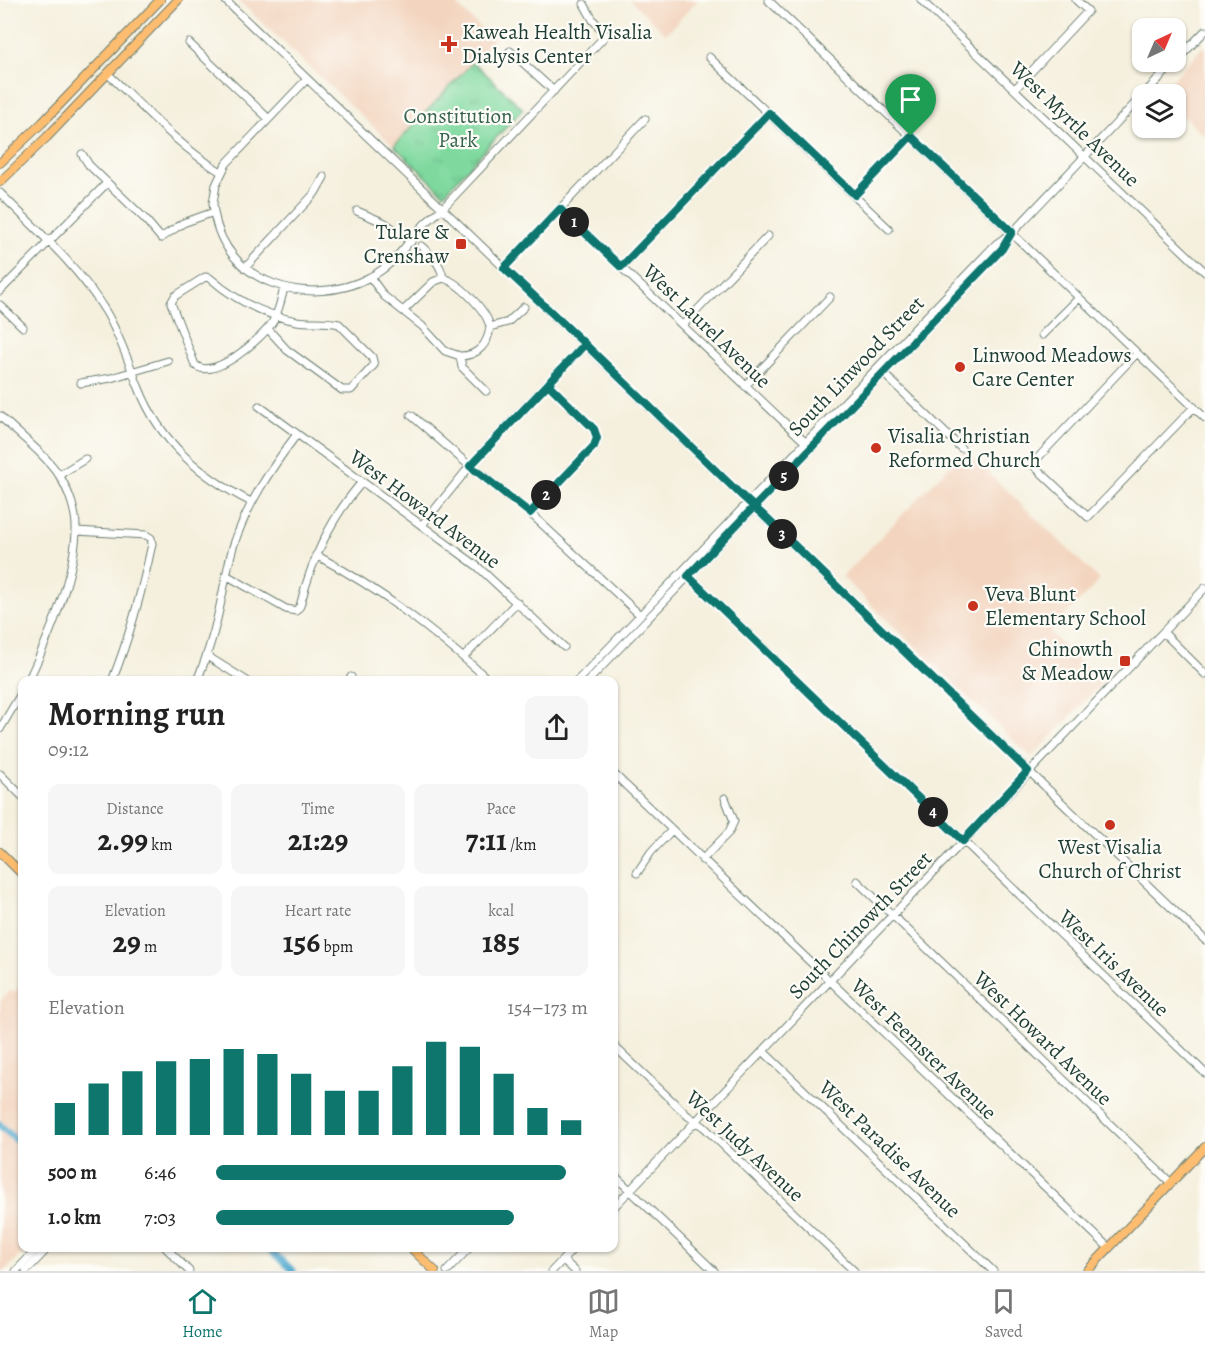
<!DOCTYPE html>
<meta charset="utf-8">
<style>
body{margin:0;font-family:Alegreya,serif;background:#f6f6f6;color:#222;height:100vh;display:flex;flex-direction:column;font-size:22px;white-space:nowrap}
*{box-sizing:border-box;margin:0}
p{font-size:20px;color:#767676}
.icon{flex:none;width:33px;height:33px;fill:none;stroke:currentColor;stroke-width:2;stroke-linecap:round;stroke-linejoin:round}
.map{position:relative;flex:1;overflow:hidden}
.side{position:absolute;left:18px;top:676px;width:600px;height:576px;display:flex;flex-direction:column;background:#fff;border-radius:12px;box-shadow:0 2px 4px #0004}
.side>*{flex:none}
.needle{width:39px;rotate:44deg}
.tools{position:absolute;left:1132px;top:18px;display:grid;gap:12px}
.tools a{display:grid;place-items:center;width:54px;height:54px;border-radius:12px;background:#fff;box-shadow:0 2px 4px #0004;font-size:30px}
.pin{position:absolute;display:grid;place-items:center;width:51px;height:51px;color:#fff;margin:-62px -26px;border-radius:50% 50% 50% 0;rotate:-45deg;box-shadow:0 0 6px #0007}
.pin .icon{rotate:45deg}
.km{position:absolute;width:30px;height:30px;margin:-15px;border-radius:50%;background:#222;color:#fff;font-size:16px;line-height:30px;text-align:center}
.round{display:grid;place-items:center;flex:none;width:63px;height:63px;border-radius:12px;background:#f6f6f6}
.overview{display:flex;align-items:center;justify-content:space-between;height:102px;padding:0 30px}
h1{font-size:33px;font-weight:700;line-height:45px}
.figures{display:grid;grid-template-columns:repeat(3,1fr);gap:9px;height:102px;padding:6px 30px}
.figures div{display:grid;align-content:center;border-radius:12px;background:#f6f6f6;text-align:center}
.figures b{font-size:30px;font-weight:700}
.figures small{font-size:16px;font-weight:400}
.figures p{font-size:16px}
.chart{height:168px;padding:12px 30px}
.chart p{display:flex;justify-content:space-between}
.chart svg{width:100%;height:108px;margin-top:6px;stroke:#0f766e;stroke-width:6}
ul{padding:0 30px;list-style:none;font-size:20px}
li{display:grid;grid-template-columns:96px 72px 1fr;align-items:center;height:45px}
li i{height:15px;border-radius:8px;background:#0f766e}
.dock{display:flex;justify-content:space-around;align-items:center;height:84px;border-top:2px solid #e0e0e0;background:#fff;font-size:16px;color:#767676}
.dock a{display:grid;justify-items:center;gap:3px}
.dock .selected{color:#0f766e}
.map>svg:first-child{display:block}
.built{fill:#f3d4be}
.park{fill:url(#park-tufts);stroke:#4f8b6a;stroke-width:1.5}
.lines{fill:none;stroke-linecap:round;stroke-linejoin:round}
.canal{stroke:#52aacf;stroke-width:7}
.minor-casing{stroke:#6a7c70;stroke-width:9}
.major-casing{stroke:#6a7c70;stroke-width:10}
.minor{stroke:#fff;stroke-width:7}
.major{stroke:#fcbd6f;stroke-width:8}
.route-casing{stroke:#fff;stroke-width:12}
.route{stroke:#0f766e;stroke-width:8}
.poi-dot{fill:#c8321e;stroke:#fdfcf7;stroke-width:2}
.labels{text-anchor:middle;stroke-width:4.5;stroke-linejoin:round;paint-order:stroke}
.poi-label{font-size:21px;fill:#1f3d34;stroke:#fdfcf7;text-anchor:start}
.park-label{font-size:21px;fill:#37644f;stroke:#fdfcf7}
.street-label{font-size:21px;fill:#1f3d34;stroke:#fdfcf7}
</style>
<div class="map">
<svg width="1205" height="1271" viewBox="0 0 1205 1271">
<defs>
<pattern id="park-tufts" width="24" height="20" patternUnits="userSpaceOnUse" patternTransform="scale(1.5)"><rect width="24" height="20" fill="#7fd99f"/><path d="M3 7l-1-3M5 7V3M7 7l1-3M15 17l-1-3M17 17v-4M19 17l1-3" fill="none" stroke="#6dbb8a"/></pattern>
</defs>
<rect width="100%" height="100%" fill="#fdfcf7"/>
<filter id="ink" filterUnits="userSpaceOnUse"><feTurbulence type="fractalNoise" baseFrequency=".0167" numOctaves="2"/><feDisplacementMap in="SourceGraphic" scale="12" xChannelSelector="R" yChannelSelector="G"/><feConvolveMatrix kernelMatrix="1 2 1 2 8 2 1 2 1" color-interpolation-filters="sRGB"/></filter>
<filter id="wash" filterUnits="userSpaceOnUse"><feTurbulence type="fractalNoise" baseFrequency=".008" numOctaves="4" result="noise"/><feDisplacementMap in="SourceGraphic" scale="24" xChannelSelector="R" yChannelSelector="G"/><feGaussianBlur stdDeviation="1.35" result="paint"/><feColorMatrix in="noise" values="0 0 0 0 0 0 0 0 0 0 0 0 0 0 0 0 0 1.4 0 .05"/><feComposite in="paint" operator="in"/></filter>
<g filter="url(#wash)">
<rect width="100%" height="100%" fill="#f5f0de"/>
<path class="built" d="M238 0H461L457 5 493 40 394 146Z
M630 0H698L666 34Z
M1205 45V137L1176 109V94H1159Z
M965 450 1100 580 1049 632 1102 683 1033 756 1029 755 842 577Z
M22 984V1248H27L5 1271H0V1001L11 990 14 993Z"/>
<path class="park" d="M473 62 523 109 444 194 394 146Z"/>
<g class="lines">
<path class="canal" d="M0 1125 22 1146
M268 1248 293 1271"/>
</g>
</g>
<g filter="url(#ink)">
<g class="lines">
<g class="minor-casing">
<path id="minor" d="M225 0 1205 940
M768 0 1205 418
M921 0 1205 272
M189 43 269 119
M510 51 554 91
M709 57 889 229
M1176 61 1205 31
M108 74C144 108 178 146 221 172
M1015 89 1088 11 1076 0
M1144 94 1175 62
M82 154 89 165 145 219 161 238 183 223 214 212 213 203 216 185 226 164 307 79
M0 193C38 231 78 266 106 312 120 336 128 362 139 388 160 442 200 476 251 502
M855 195 911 136
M560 209 805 442
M357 211 385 223 411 242
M214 212C225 285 311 309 370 277 392 266 404 248 419 230 426 222 435 215 443 208L606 35 593 20 584 4
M421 246C432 256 441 264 443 278 459 282 487 311 490 327
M621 267 769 113
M245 268 315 193 324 177
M504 268 645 119
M370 277 384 296 422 326 445 351 460 356 462 367 486 391
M0 291 107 183
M0 305 23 327
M403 311 433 282 443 278
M683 325 768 236
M268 329 287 350 342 390H351L374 365 372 357 339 324C325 321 311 323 297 321 263 315 236 301 210 278L205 277 175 296 171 303 195 365C214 381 261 339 272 323 279 312 281 300 284 288
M1042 335 1079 298
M1137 353 1032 464 1088 517 1194 407
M460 356C478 356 488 344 490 327L508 322 524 307
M883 370V373L961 448
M81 383 111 378 168 361
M745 386 830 297
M259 406 477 566 564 647
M411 415 464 461 530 513 640 615
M0 416C19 435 44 453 59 475 69 491 77 513 76 532 74 579 48 639 28 681
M59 475 85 459
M530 513 594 446 597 438 594 429 548 384
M422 525 475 460 585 344
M76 531 146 535 151 538 152 544C142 591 130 636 112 681
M316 555C383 591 434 631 490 681
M226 575 286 609 296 611 300 606C312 559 330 519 362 482
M688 576 1205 1073
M1163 632 1205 674
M207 656 247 681
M464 657 517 602
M197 681C205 661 212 641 217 619 223 595 226 571 233 547 247 504 270 470 297 434
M349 681 351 677
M577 681 996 244 1012 233 1143 95
M588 681 1002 249 1009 237
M0 729 22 692
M0 774 22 796
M614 774 1109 1248
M702 860 729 832 734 821 725 798
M637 873 651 852 672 830
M857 881 1171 1183
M614 1046 688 1116 704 1127 854 1271
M763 1051 993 1271
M614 1175 714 1271
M614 1207 1205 588
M166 1248 189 1271
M563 1260 575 1271
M16 1271 38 1248
M26 1271 48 1248
M447 1271 469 1248
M552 1271 574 1248"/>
</g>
<g class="major-casing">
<path id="major" d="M0 163 42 123 160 0
M0 182 47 137 178 0
M0 852 22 874
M411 1248 435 1271
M1087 1271 1205 1147"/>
</g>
<use href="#minor" class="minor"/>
<use href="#major" class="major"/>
</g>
</g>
<g class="lines" filter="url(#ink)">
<g class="route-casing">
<path id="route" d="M911 136 855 195 769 113 621 267 560 209 504 268 585 344 552 379 548 384 470 466 530 513 594 446 597 438 594 429 548 384 585 344 741 495C748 501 755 508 762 514L1028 771 963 841 688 576 744 517C750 511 756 505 762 499L1002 249 1012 232 911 136"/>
</g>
<use href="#route" class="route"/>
</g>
<g class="poi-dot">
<path d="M446 35h6v6h6v6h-6v6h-6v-6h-6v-6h6z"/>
<rect x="455" y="238" width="12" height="12" rx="3"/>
<circle cx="960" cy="367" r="6"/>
<circle cx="876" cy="448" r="6"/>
<circle cx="973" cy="606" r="6"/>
<rect x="1119" y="655" width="12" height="12" rx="3"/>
<circle cx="1110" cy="825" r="6"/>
</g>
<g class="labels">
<g class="poi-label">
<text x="462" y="39">Kaweah Health Visalia<tspan x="462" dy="24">Dialysis Center</tspan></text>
<text x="449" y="239" text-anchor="end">Tulare &amp;<tspan x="449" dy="24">Crenshaw</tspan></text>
<text x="972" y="362">Linwood Meadows<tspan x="972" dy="24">Care Center</tspan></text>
<text x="888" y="443">Visalia Christian<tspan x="888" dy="24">Reformed Church</tspan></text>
<text x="985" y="601">Veva Blunt<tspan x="985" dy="24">Elementary School</tspan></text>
<text x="1113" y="656" text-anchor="end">Chinowth<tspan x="1113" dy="24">&amp; Meadow</tspan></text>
<text x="1110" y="854" text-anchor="middle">West Visalia<tspan x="1110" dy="24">Church of Christ</tspan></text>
</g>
<g class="park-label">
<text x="458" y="123">Constitution<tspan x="458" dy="24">Park</tspan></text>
</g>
<g class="street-label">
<text transform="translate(1075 124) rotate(44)" y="7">West Myrtle Avenue</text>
<text transform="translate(707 326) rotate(44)" y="7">West Laurel Avenue</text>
<text transform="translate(856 366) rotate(-46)" y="7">South Linwood Street</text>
<text transform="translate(425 509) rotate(37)" y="7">West Howard Avenue</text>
<text transform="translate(860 925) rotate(-46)" y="7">South Chinowth Street</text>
<text transform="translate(1114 963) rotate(44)" y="7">West Iris Avenue</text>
<text transform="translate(1043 1038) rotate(44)" y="7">West Howard Avenue</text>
<text transform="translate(924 1049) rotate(44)" y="7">West Feemster Avenue</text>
<text transform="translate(745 1146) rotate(43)" y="7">West Judy Avenue</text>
<text transform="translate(890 1149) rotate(44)" y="7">West Paradise Avenue</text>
</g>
</g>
</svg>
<div class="tools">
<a><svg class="needle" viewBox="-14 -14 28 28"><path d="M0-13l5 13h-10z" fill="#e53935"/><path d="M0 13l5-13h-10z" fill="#767676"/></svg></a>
<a><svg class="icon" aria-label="layers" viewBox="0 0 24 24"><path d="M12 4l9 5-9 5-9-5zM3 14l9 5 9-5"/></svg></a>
</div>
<div class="pin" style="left:911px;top:136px;background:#1e9e55"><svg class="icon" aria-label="arrive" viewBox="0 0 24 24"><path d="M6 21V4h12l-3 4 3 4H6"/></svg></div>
<b class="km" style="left:574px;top:222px">1</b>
<b class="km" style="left:546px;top:495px">2</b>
<b class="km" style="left:782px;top:534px">3</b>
<b class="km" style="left:933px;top:812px">4</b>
<b class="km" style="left:784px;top:476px">5</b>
<section class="side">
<div class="overview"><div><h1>Morning run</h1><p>09:12</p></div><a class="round"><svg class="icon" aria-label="share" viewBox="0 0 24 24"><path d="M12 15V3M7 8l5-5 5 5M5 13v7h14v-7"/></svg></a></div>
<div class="figures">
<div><p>Distance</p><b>2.99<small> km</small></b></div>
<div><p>Time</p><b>21:29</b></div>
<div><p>Pace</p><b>7:11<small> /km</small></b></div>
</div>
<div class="figures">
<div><p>Elevation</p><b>29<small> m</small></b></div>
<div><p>Heart rate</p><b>156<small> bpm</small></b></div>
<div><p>kcal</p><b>185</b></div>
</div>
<div class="chart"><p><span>Elevation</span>154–173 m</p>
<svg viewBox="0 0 160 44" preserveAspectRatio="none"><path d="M5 44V31M15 44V23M25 44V18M35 44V14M45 44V13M55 44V9M65 44V11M75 44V19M85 44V26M95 44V26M105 44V16M115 44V6M125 44V8M135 44V19M145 44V33M155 44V38"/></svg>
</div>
<ul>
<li><b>500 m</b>6:46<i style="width:94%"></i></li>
<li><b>1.0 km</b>7:03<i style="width:80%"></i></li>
</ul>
</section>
</div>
<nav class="dock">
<a class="selected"><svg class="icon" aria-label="home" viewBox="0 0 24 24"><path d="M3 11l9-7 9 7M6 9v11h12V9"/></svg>Home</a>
<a><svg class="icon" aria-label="map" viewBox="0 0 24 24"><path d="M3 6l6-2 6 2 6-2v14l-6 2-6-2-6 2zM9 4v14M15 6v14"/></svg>Map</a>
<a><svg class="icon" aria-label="saved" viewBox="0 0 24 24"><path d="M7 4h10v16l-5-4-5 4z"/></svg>Saved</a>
</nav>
